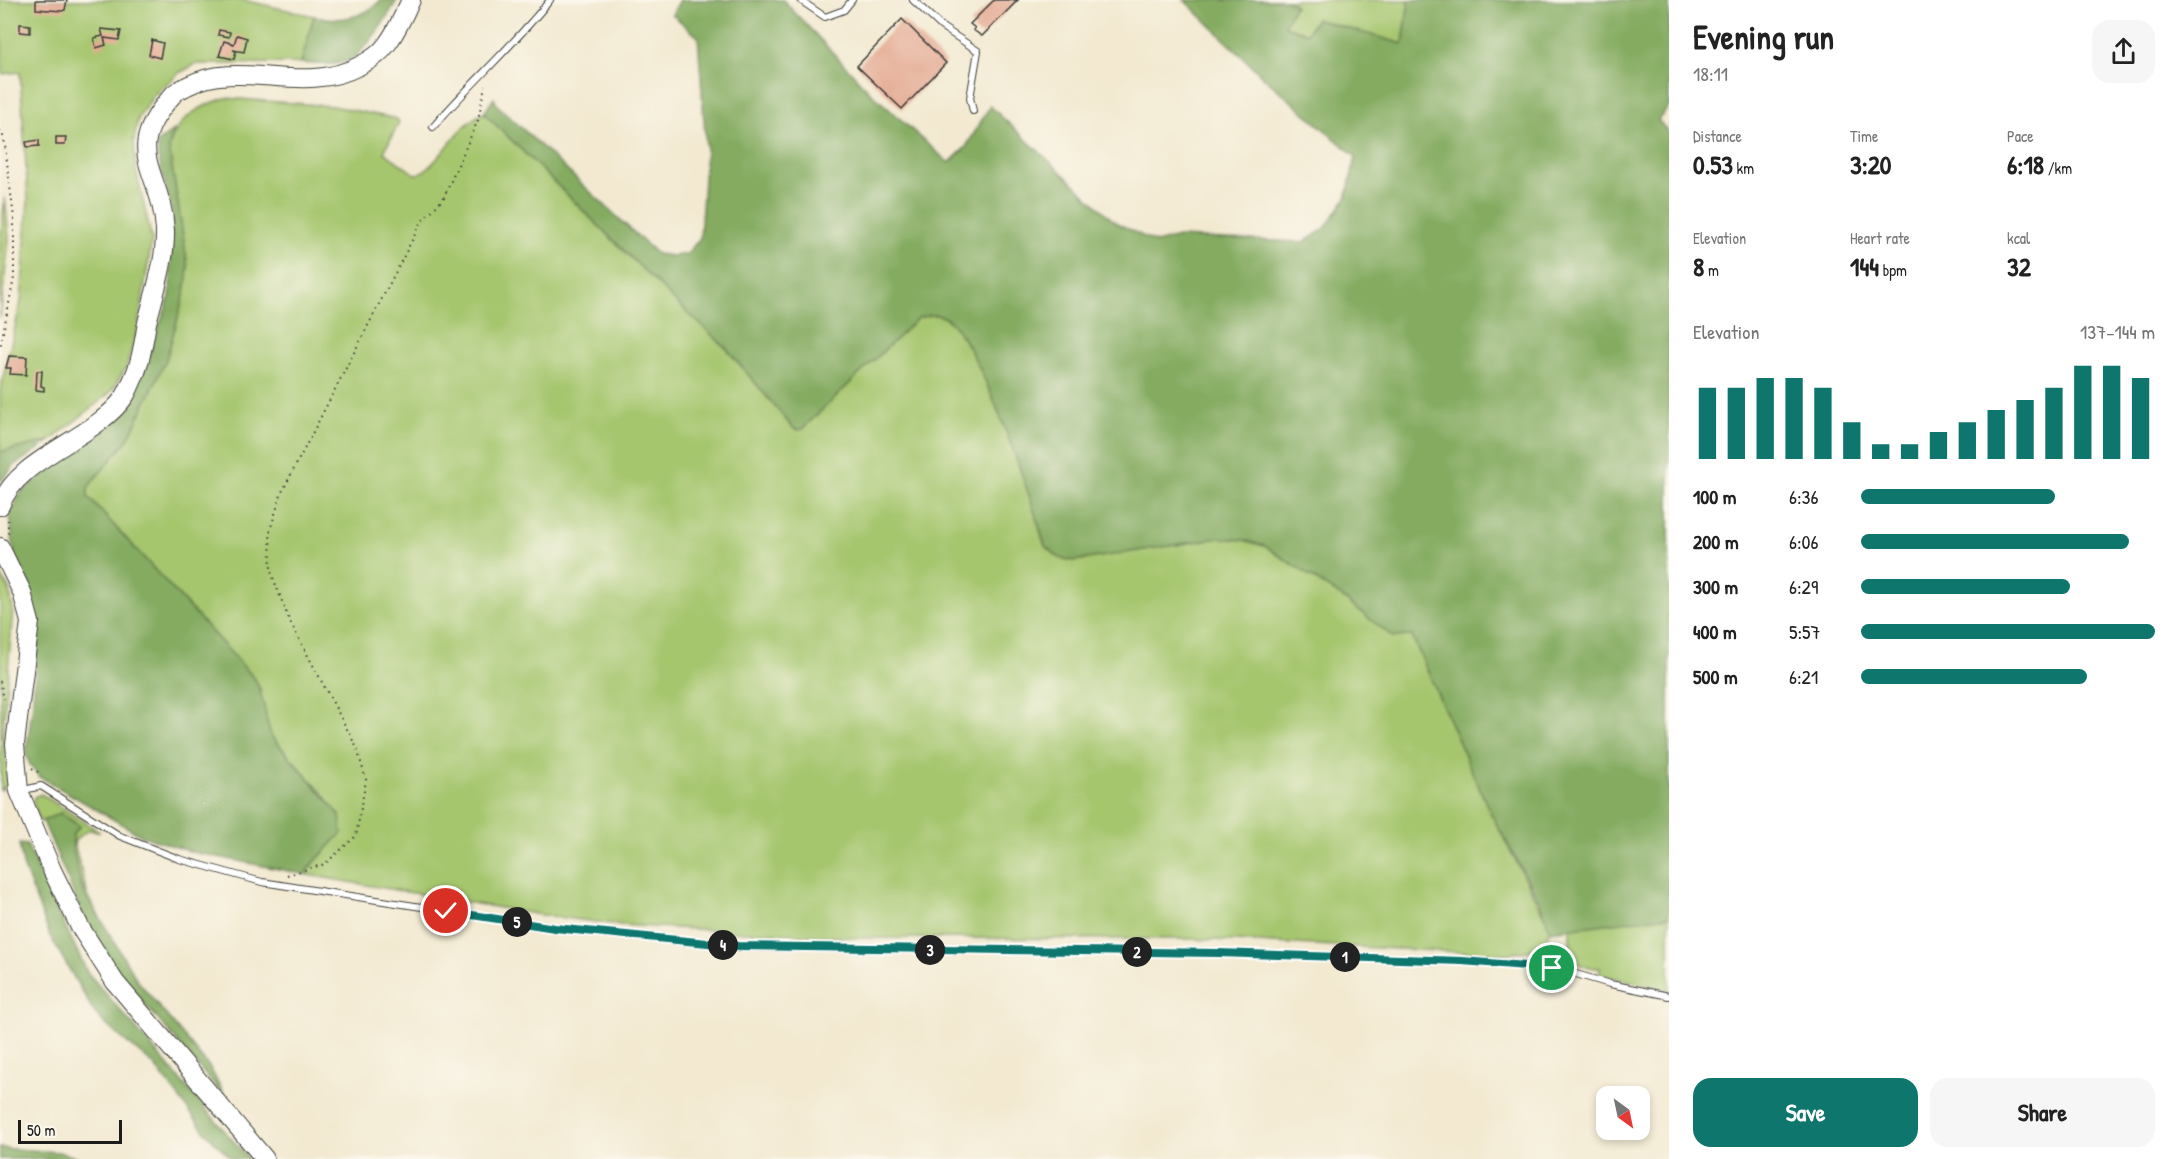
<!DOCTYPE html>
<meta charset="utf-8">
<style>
body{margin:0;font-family:"Patrick Hand",sans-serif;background:#f6f6f6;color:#222;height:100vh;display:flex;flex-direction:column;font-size:22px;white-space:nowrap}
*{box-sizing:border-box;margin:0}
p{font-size:20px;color:#767676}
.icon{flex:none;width:33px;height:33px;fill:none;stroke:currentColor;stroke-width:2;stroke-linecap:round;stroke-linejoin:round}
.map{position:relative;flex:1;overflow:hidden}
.details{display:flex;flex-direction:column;background:#fff;width:510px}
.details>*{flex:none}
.needle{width:39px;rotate:147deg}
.controls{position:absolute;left:1596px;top:1086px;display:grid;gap:12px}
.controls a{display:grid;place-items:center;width:54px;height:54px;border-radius:12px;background:#fff;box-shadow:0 3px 9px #0003;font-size:30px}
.scale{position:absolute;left:18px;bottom:15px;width:104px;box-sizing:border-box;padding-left:6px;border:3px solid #1c1c1c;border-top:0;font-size:16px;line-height:21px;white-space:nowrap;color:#1c1c1c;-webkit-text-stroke:4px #fbf7ec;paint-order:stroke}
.pin{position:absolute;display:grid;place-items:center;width:51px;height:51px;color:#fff;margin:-26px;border:3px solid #fff;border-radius:50%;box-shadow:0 2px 6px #0007}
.km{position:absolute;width:30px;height:30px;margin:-15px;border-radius:50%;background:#222;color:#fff;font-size:16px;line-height:30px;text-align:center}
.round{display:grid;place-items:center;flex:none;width:63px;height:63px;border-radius:18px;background:#f6f6f6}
.summary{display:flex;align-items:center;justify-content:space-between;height:102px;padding:0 24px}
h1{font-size:33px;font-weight:700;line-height:45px}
.metrics{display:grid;grid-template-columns:repeat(3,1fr);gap:9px;height:102px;padding:6px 24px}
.metrics div{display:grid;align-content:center}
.metrics b{font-size:26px;font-weight:700}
.metrics small{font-size:16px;font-weight:400}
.metrics p{font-size:16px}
.chart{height:168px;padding:12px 24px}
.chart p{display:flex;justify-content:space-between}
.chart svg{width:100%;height:108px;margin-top:6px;stroke:#0f766e;stroke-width:6}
.button{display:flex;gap:12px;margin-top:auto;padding:12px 24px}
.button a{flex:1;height:69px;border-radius:18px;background:#0f766e;color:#fff;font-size:24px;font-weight:700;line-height:69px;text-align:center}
.button a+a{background:#f6f6f6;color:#222}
ul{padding:0 24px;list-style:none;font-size:20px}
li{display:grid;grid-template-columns:96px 72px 1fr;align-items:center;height:45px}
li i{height:15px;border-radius:8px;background:#0f766e}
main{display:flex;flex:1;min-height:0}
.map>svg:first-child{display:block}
.green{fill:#a6c66e;stroke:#617145;stroke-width:1.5}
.forest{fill:#84ab61;stroke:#50643e;stroke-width:1.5}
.building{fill:#e4a991}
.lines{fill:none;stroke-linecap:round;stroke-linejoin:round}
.lane-casing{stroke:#3c3b37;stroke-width:8}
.secondary-casing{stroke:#3c3b37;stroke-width:20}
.path{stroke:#3c3b37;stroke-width:2;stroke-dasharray:1.5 4.5;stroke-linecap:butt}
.lane{stroke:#fff;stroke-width:6}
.secondary{stroke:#fff;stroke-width:18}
.route-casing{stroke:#fff;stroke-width:12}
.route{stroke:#0f766e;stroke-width:8}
</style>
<main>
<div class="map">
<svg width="1669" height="1159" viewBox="0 0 1669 1159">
<rect width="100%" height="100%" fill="#fbf7ec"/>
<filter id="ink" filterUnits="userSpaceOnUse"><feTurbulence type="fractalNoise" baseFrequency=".0167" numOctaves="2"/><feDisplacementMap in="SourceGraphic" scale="12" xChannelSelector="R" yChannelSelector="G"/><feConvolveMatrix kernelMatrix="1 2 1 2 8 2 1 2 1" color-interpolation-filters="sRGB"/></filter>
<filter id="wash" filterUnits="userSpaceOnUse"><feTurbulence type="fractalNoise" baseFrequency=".008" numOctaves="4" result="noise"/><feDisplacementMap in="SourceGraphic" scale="24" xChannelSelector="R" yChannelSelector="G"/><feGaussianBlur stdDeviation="1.35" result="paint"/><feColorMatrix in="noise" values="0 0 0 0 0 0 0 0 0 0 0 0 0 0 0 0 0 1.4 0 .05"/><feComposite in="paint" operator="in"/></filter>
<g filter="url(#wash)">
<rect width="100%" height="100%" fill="#f2e9d0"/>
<path class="green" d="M0 0H243L314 16 301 63 196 64 179 73 154 95 138 119 134 140 136 170 152 240 138 327 126 368 111 392 50 441 0 452V390L21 302 28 200 20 72 3 74Z
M1287 0H1409L1403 44 1316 19 1307 33 1284 26 1295 5Z
M226 98 333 106 397 119 399 122 384 152 415 174C435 173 458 122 484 113L674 300 726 348 793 428 802 429 918 318C927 316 936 313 944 317 979 337 1032 502 1045 546L1060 558 1074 561 1219 538 1243 540 1265 546 1339 595 1393 637 1412 636 1489 810 1549 925C1553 953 1522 952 1502 954L1191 939 856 938 621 925 541 915 308 875 306 872 341 833 327 798 272 737 266 723 260 689 255 679 88 497V487L128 439 166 360 185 292 188 267 169 147C177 118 199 106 226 98Z
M5 197 9 239 0 318V242Z
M0 574 9 589 13 609 3 732 9 784 1 790Z
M41 794 100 832 89 830 77 838 74 843 87 892C79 884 69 845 73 834 75 831 78 829 80 826L60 813 40 822 33 802 34 797Z
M1669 916V991L1599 974 1600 968C1568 968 1570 953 1570 927Z"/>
<path class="forest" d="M381 0H397C388 16 365 54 347 61 333 66 315 64 301 63L314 16C340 22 363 19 381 0Z
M680 0H783L869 91 949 163 966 147 990 106 1115 222 1156 243 1178 237 1304 242 1325 228 1346 198 1356 157 1263 77 1184 0H1287L1295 5 1284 26 1307 33 1316 19 1403 44 1409 0H1669V107L1658 120 1669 133V916L1550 931 1539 901 1489 810 1412 636 1393 637 1339 595 1265 546 1243 540 1219 538 1074 561 1060 558 1045 546C1032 502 979 337 944 317 935 313 927 316 918 318L802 429 798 430 793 428 726 348 674 300 484 113 494 98 497 105 657 254 674 256 687 254 700 238 706 148 698 37 672 14Z
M174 130 169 147 188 267 185 292 166 360 128 439 88 487V497L255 679C265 697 264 718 272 737L340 815 342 833 306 871 308 875 193 852 142 836 40 777 30 765 26 754 33 701 38 628 14 556 10 515 21 492 104 430 133 399 170 296 172 211 158 157V142Z
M50 441 14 466 0 482V452Z
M60 813 80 826 73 834V849L81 886 137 980 210 1068 228 1101 117 972 86 923 43 821Z
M19 844 27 845 87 972 249 1159H232L206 1133 154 1065 106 1025 94 1012 50 936 23 865Z
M0 1148 59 1152 82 1159H0Z"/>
<g id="blocks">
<path class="building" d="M36 0H67L65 10 62 11 36 9Z
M994 0H1018L982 36 973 30 975 28 970 24Z
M902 19 946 63 902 109 857 66Z
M20 24 30 25V33L20 32Z
M101 29 121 31 119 40 104 38 106 45 96 48 94 38 103 36Z
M219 30 230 32 229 37 218 35Z
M237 35 247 38 244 52 233 50 236 51 234 59 219 56 224 41 234 44Z
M152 40 163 43 160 58 149 55Z
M56 137H66L65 145H56Z
M39 140V146L27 147 26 142Z
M9 356 27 357 26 375 10 374 11 368H6Z
M37 371H42L41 386 44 387V391L36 390Z"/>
</g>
</g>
<g filter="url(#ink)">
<use href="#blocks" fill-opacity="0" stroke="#3c3b37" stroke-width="1.5"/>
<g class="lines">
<g class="lane-casing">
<path id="lane" d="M800 0 825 17 844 10 852 0
M913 0 942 27 978 51 970 98 973 111
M433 127C471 83 514 45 550 0
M20 791 41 786 120 836 179 859 262 882 555 928 738 947 1218 953 1463 961 1552 967 1610 984 1669 996"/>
</g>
<g class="secondary-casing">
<path id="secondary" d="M0 506C18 456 95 440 125 396 129 389 133 379 136 372 142 357 144 339 147 323 154 294 166 260 165 230 162 170 120 153 172 96 175 91 182 89 187 86 241 58 302 96 359 66 369 61 381 53 387 44 397 31 404 14 411 0
M0 547 22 592 30 622 15 744 19 791 52 870 80 927 115 982 265 1159"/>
</g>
<path class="path" d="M0 130 4 138 14 218V278L0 348
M8 533V520
M0 681 4 699
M32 768 42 775
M287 875 325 864 356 836 366 780 357 748 289 620 271 572 270 530 282 492 422 221 443 199 478 120 485 86"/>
<use href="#lane" class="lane"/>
<use href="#secondary" class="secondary"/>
</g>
</g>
<g class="lines" filter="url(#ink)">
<g class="route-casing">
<path id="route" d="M446 911 555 928 738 946 1218 953 1462 961 1552 968"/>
</g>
<use href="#route" class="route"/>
</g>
</svg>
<div class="controls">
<a><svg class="needle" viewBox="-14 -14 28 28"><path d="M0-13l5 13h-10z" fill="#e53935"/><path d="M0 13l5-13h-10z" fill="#767676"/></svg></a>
</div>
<div class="scale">50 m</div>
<div class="pin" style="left:1552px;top:968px;background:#1e9e55"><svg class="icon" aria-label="arrive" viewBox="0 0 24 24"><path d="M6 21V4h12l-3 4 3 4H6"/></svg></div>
<div class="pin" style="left:446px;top:911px;background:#d93025"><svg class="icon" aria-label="check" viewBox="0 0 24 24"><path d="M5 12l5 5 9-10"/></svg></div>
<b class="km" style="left:1345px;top:957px">1</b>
<b class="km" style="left:1137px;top:952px">2</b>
<b class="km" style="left:930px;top:950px">3</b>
<b class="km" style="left:723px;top:945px">4</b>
<b class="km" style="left:517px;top:922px">5</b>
</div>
<section class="details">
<div class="summary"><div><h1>Evening run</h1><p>18:11</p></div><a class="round"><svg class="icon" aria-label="share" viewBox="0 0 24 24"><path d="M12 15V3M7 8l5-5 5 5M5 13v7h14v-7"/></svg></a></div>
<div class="metrics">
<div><p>Distance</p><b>0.53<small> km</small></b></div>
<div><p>Time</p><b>3:20</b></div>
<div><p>Pace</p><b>6:18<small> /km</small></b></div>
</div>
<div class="metrics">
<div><p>Elevation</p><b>8<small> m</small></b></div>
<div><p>Heart rate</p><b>144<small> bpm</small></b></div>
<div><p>kcal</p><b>32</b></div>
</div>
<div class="chart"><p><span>Elevation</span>137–144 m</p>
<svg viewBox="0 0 160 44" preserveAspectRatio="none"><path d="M5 44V15M15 44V15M25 44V11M35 44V11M45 44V15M55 44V29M65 44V38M75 44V38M85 44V33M95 44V29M105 44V24M115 44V20M125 44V15M135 44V6M145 44V6M155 44V11"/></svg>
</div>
<ul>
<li><b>100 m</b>6:36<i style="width:66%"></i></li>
<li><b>200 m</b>6:06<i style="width:91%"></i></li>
<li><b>300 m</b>6:29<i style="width:71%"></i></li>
<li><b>400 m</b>5:57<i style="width:100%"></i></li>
<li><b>500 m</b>6:21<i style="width:77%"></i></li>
</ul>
<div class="button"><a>Save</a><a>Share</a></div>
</section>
</main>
